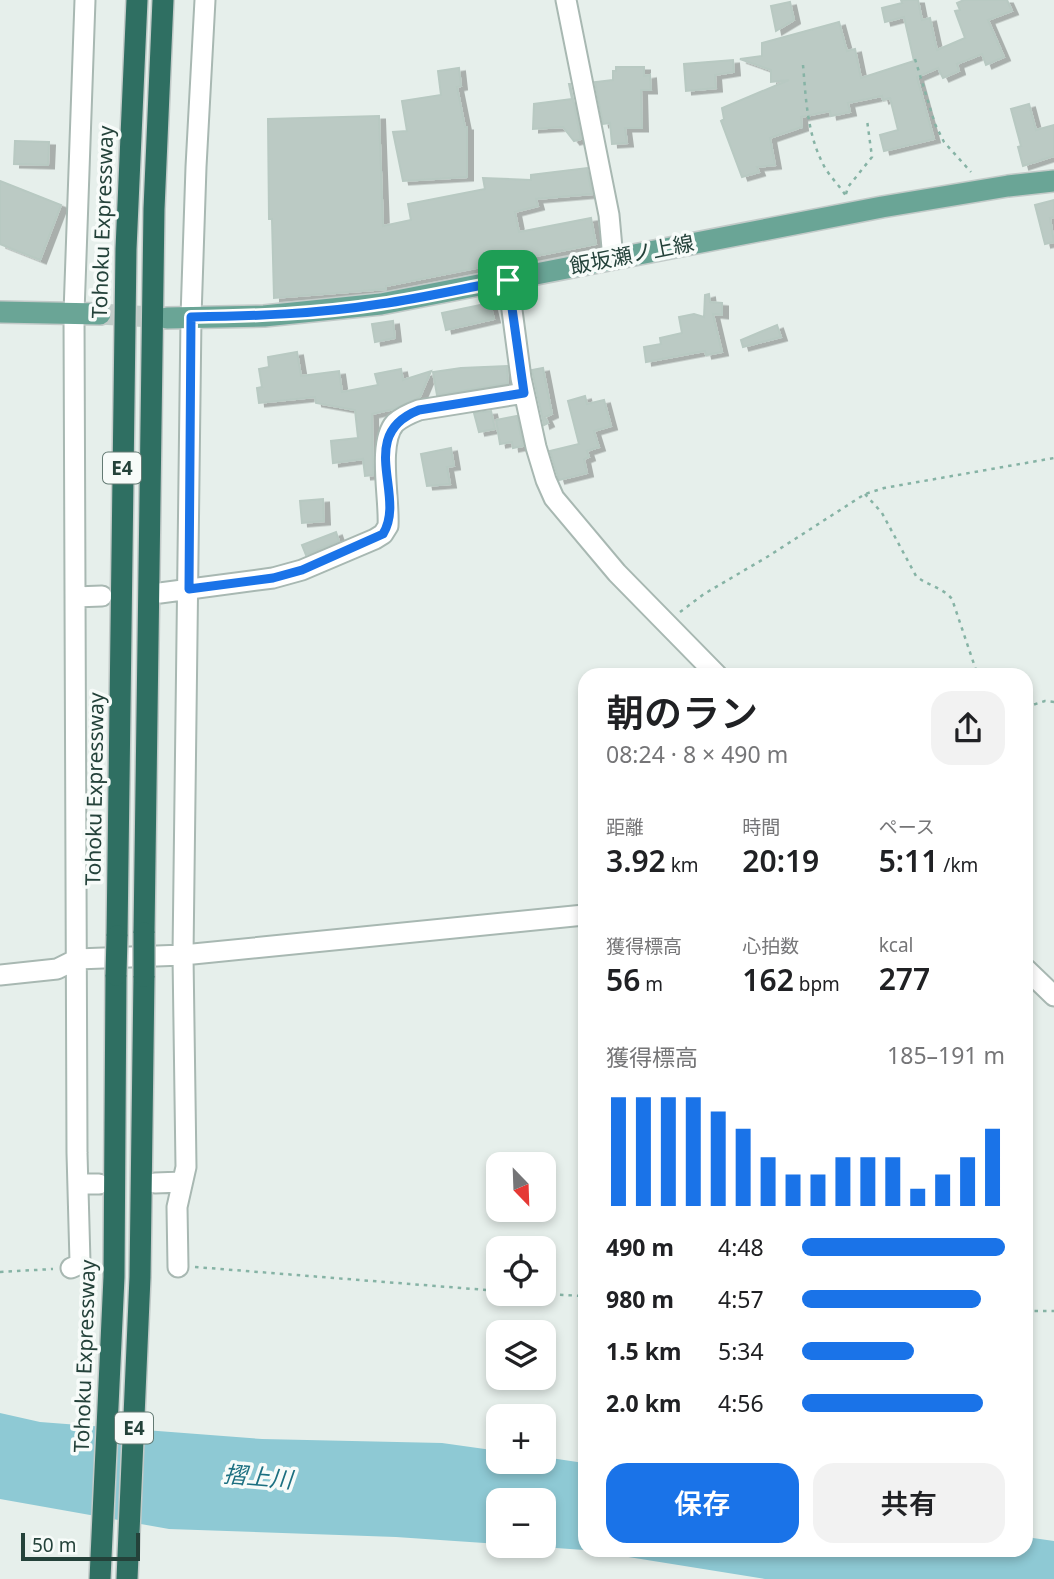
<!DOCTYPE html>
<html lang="ja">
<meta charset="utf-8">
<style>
body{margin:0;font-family:"Noto Sans","Noto Sans JP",sans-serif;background:#f2f2f2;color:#202124;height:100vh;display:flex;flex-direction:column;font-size:26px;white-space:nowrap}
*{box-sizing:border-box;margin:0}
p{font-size:23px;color:#757577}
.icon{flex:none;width:38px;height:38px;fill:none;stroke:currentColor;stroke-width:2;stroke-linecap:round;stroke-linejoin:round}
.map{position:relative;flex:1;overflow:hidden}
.sheet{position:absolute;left:578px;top:668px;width:455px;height:889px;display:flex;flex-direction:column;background:#fff;border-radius:21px;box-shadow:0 4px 10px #0003}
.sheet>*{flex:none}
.needle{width:46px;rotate:157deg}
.controls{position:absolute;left:486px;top:1152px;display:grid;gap:14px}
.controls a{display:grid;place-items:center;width:70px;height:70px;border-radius:14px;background:#fff;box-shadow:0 4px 10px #0003;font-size:35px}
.scale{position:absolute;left:21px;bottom:18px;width:119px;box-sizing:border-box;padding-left:7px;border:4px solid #24423a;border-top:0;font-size:19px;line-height:24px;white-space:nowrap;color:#24423a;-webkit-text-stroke:5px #f7fbf9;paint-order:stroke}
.pin{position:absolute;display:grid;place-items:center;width:60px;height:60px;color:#fff;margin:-30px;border-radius:14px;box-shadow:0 4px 10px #0006}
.round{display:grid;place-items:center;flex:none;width:74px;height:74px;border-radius:21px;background:#f2f2f2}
.head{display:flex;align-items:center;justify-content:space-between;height:119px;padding:0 28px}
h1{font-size:38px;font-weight:600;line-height:52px}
.metrics{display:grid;grid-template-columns:repeat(3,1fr);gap:10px;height:119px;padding:7px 28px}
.metrics div{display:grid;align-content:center}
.metrics b{font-size:30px;font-weight:600}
.metrics small{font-size:19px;font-weight:400}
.metrics p{font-size:19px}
.chart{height:196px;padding:14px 28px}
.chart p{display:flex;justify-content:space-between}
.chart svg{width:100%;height:126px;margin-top:7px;stroke:#1a73e8;stroke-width:6}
.button{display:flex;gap:14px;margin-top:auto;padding:14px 28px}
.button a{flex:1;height:80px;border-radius:21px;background:#1a73e8;color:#fff;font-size:28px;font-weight:600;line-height:80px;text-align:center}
.button a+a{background:#f2f2f2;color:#202124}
ul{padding:0 28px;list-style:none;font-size:23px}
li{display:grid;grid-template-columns:112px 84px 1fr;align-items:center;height:52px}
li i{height:18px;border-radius:9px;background:#1a73e8}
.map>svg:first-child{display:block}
.water{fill:#8ec9d4}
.building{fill:#bbcac4;stroke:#b8c9c2;stroke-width:2;filter:url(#shadow)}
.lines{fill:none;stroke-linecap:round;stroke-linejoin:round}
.major-tunnel{stroke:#bfccc8;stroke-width:21;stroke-dasharray:21 10;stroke-linecap:butt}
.minor-casing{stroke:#a8b8b2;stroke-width:23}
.major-casing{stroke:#c2cac8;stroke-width:24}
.highway-casing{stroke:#c2cac8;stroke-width:24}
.path{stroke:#86b3a5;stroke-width:2.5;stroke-dasharray:3.5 5;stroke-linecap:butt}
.minor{stroke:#fff;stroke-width:19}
.major{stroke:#6aa596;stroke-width:21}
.highway{stroke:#2f6f62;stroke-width:21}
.highway-bridge-casing{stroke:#c2cac8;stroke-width:24;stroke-linecap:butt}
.highway-bridge{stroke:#2f6f62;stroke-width:21}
.route-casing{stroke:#fff;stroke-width:14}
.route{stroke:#1a73e8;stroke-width:9}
.labels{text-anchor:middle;stroke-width:7;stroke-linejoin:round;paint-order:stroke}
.shield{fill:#f7fbf9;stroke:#637a73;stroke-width:2}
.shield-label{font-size:19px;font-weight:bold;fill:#24423a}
.street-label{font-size:21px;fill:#24423a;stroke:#f7fbf9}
.water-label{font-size:23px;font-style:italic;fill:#1c6f80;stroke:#f7fbf9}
</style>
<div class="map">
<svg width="1054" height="1579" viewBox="0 0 1054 1579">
<defs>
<filter id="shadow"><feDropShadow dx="6" dy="3.5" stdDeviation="0" flood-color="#0004"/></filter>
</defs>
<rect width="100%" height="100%" fill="#e6efeb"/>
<path class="water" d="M0 1413 40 1422 262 1439 442 1443 499 1451V1461H544V1457L584 1463V1550L514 1545H544V1500H499V1544L396 1537 169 1529 0 1499Z
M1026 1537 1054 1541V1579H765L591 1551 1026 1550Z"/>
<path class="building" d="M901 0H918L922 20 930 18 937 50 965 38 955 11 960 10 957 3 964 0H1007L1012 11 988 20 1004 57 986 65 982 54 957 64 959 71 943 78 938 68 917 77 934 139 884 151 880 135 898 130 890 98 883 100 882 96 848 103 850 112 831 116 830 111 801 117 802 127 770 138 775 165 757 167 759 172 742 177 721 121 724 119 722 108 789 80 771 82V70L740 59 762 56V43L839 22 847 51 855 49 861 78 914 61 904 17 885 22 882 8 902 3Z
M790 2 794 20 776 31 771 6Z
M733 60 734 72 715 75 716 88 686 91 684 64Z
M616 67H644V76L650 75 651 90H641L642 128H625L627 143 612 144 610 123 603 124 595 82 613 80V71H616Z
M459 68 461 86 457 87 465 127H467V177L403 181 393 132 407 131 402 101 441 95 438 71Z
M569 84H570L581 139 574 141 563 127 533 129 534 104 572 99Z
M1029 104 1036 130 1054 125V156L1023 166 1018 147 1021 146 1011 109Z
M379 116 383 226 411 220 408 204 485 189 483 178 531 180V175L587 168 592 194 536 199 538 206 515 212 519 232 591 218 596 244 386 286V289L274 298 272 219H269L268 119Z
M15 141 49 142 48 165 14 164Z
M0 181 61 205 40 260 0 244Z
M1054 200V217L1050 218 1054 242 1045 244 1035 205Z
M709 294 710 302 722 303V315L713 314 722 352 706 355 705 351 646 362 644 347 661 344 660 338 682 333 679 317 694 314 704 317 705 295Z
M490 303 494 319 446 330 442 313Z
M393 321 395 338 375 342 372 324Z
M777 325 781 337 743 347 741 340Z
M297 352 301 376 339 371 342 392 378 385 375 374 401 369 403 380 431 371 420 397 394 409 372 414 373 475 365 476 363 459 333 463 331 441 358 438 355 410 316 403 315 397 259 403 257 388 262 387 259 369 269 367 268 357Z
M507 366 508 383 437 395 433 372 461 368Z
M543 368 552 414 545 417 548 423 544 425 532 370Z
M585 396 587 404 604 400 611 426 594 431 599 447 587 451 589 457 584 459 587 473 559 480 550 451 579 444 568 401Z
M491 411 495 429 479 432 474 413Z
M517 416 523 446 513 448 512 442 500 444 496 420Z
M451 448 454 466 447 467 450 484 427 486 421 454Z
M323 499 324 521 302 523 300 501Z
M336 532 339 541 306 555 302 545Z"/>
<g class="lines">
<path class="major-tunnel" d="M100 314 167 318"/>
<g class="minor-casing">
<path id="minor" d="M566 0 609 215 613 259
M508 280 521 378 536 447 546 480 554 498 617 573 718 676
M160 593 273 578 302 570 375 539 383 534 388 526C390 500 377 443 395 423 402 417 411 413 419 410L524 393
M75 597 102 596
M1026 969 1054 996
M0 975 57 969 77 959 183 955 584 915
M155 1183 182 1182
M78 1184H99
M178 1267 177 1207 186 1167 183 955 191 317 196 167 205 0
M71 1268 78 1265 80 1262 77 1153 74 313 85 0"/>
</g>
<g class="major-casing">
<path id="major" d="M0 312 100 314
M167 318 264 316 381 304 882 207 1008 186 1054 181"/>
</g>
<g class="highway-casing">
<path id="highway" d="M144 933 154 209 163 0
M117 936 126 249 137 0
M100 1579 114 1277 116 975
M127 1579 140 1277 144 976"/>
</g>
<path class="path" d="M915 59 935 124 944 142 971 172
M803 65C806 99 807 134 824 166 830 177 840 186 846 196
M846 194 848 187 872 157 867 120
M865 494 882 513 916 576C928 586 942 587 952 599L978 676
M680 612 704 594 767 557 865 494 884 488 1054 458
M1026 707 1045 701 1054 702
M195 1267 499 1291
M0 1272 53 1269
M526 1293 584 1296
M1026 1311H1054"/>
<use href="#minor" class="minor"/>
<use href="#major" class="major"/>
<use href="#highway" class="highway"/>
<g class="highway-bridge-casing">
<path id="highway-bridge" d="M116 975 117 936
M144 976V933"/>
</g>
<use href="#highway-bridge" class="highway-bridge"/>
</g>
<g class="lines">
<g class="route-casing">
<path id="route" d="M508 280 524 393 419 410C355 435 407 496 383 534L302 570 273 578 189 589 191 317C254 316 317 314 380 304 423 298 465 288 508 280Z"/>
</g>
<use href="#route" class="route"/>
</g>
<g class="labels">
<g class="shield">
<rect x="103" y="452.5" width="38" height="31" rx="5"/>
<rect x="115" y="1412.5" width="38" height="31" rx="5"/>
</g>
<g class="shield-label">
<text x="122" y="475">E4</text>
<text x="134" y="1435">E4</text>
</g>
<g class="street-label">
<text transform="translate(103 222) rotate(-88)" y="7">Tohoku Expressway</text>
<text transform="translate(632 255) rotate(-11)" y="7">飯坂瀬ノ上線</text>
<text transform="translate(95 789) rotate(-89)" y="7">Tohoku Expressway</text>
<text transform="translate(85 1356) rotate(-88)" y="7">Tohoku Expressway</text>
</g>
<g class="water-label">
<text transform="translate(258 1477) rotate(5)" y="8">摺上川</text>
</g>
</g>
</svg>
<div class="controls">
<a><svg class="needle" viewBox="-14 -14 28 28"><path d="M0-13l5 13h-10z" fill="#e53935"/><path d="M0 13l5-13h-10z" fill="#757577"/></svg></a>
<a><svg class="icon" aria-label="locate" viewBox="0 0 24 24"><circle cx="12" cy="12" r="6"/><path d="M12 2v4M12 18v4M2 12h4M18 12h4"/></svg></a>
<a><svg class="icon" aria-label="layers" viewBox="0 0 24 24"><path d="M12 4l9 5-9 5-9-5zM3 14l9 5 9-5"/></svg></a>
<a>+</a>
<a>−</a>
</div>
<div class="scale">50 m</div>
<div class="pin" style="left:508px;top:280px;background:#1e9e55"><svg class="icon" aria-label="arrive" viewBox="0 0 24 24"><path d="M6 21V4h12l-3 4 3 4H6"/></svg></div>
<section class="sheet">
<div class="head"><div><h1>朝のラン</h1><p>08:24 · 8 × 490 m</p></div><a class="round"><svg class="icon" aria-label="share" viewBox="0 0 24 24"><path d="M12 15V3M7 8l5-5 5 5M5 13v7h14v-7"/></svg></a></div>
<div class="metrics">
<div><p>距離</p><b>3.92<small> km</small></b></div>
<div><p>時間</p><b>20:19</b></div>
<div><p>ペース</p><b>5:11<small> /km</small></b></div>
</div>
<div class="metrics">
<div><p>獲得標高</p><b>56<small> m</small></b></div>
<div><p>心拍数</p><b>162<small> bpm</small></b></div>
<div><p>kcal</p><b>277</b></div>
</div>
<div class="chart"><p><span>獲得標高</span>185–191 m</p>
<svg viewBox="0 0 160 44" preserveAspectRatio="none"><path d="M5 44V6M15 44V6M25 44V6M35 44V6M45 44V11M55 44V17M65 44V27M75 44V33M85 44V33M95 44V27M105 44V27M115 44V27M125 44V38M135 44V33M145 44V27M155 44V17"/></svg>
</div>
<ul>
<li><b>490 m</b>4:48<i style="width:100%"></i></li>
<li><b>980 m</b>4:57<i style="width:88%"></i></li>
<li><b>1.5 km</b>5:34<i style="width:55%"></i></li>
<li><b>2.0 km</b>4:56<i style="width:89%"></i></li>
</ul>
<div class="button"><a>保存</a><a>共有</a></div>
</section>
</div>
